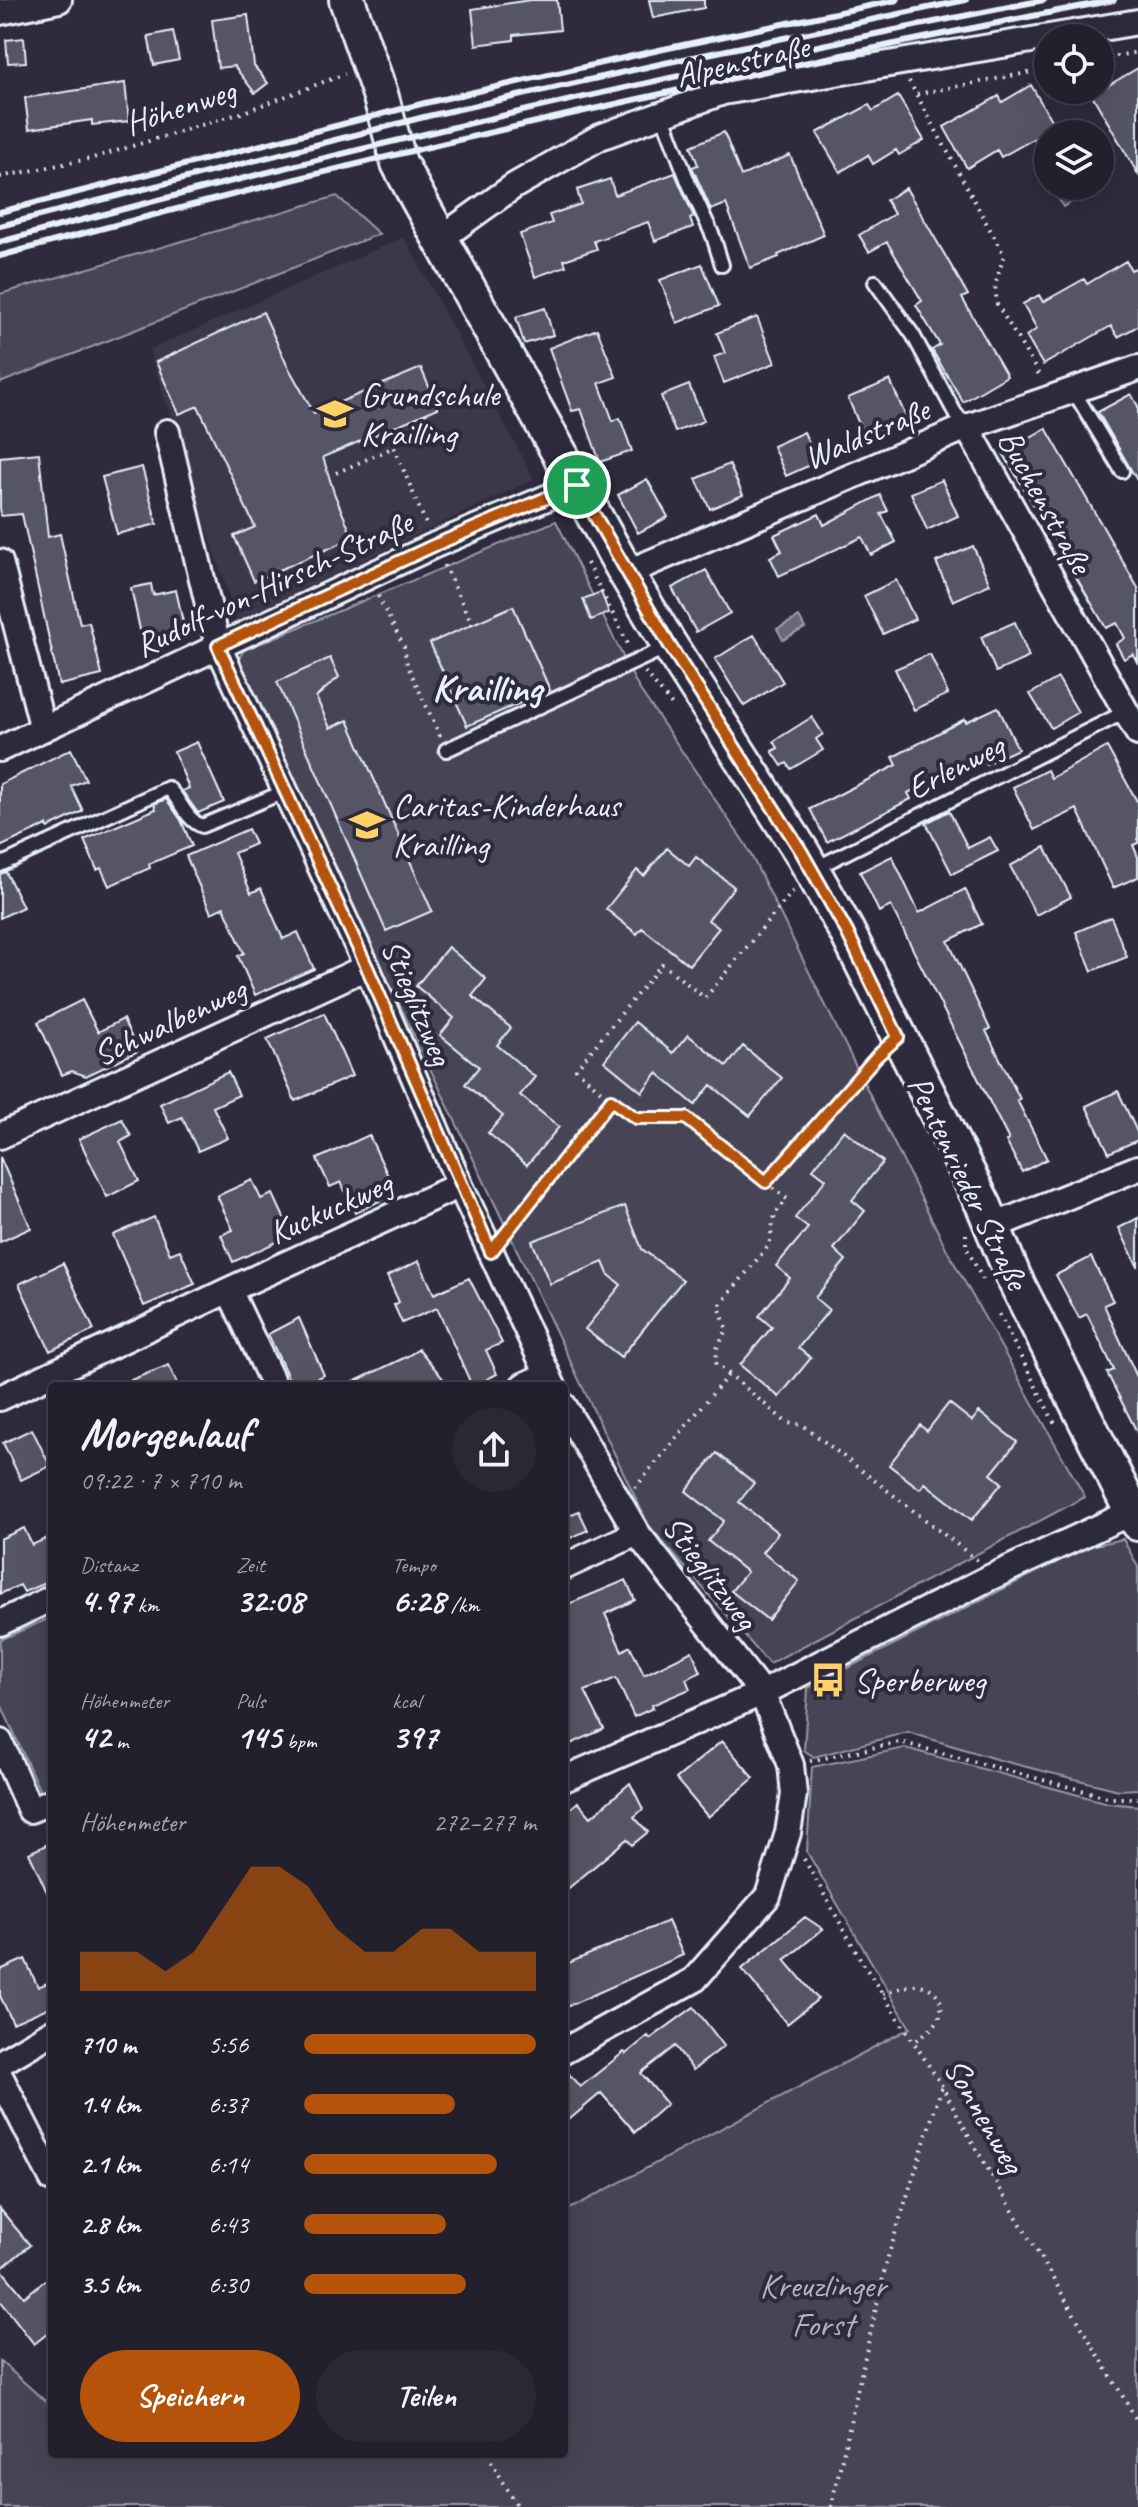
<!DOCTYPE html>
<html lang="de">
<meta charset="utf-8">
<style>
body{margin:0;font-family:Caveat,sans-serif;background:#2b2836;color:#f1f3f6;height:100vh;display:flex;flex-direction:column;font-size:30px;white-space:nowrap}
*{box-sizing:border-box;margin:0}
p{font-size:26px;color:#a3a3aa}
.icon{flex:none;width:44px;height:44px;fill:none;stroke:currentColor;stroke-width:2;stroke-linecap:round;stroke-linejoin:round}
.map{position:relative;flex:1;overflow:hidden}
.details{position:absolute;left:48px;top:1382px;width:520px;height:1076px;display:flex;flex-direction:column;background:#23202e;border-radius:8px;box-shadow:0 8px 32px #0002,0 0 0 2px #403e4a}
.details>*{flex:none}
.tools{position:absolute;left:1034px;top:24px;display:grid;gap:16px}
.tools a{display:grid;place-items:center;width:80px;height:80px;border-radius:50%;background:#23202e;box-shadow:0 8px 32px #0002,0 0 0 2px #403e4a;font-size:40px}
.pin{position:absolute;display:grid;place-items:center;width:68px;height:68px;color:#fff;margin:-34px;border:4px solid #fff;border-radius:50%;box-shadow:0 2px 8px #0007}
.round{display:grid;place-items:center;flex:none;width:84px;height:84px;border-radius:42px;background:#2b2836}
.head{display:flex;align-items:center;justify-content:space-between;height:136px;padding:0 32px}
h1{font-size:44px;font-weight:800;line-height:60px}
.figures{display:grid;grid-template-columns:repeat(3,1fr);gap:12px;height:136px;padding:8px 32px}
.figures div{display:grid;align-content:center}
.figures b{font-size:34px;font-weight:800}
.figures small{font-size:22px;font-weight:400}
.figures p{font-size:22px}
.chart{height:224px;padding:16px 32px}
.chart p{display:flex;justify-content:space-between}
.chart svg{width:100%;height:144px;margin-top:8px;fill:#b45309;opacity:.7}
.button{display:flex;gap:16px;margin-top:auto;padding:16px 32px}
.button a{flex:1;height:92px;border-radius:48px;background:#b45309;color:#fff;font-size:32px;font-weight:800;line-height:92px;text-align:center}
.button a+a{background:#2b2836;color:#f1f3f6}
ul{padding:0 32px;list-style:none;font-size:26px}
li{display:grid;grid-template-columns:128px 96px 1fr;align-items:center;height:60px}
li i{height:20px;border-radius:10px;background:#b45309}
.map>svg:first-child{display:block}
.built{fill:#3b3749}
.green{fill:#464455;stroke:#979aa6;stroke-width:2}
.water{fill:#696978;stroke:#9c9fab;stroke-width:2}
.building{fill:#575565;stroke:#e8f1f8;stroke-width:2}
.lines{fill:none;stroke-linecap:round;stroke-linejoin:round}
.lane-casing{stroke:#e8f1f8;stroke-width:18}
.street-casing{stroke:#e8f1f8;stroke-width:30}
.secondary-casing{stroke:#e8f1f8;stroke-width:40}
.path{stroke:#e8f1f8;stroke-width:4;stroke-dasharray:2 6;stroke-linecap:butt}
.lane{stroke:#2f2a3d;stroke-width:12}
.street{stroke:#2f2a3d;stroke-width:24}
.secondary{stroke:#2f2a3d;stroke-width:34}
.rail{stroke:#e8f1f8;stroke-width:6}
.route-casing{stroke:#fff;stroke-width:16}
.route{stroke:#b45309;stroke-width:10}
.labels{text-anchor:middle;stroke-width:8;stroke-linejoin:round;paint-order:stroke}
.street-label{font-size:34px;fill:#e8f1f8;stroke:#2f2a3d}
.poi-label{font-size:34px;fill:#e8f1f8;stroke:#2f2a3d;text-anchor:start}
.park-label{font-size:34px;fill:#afb4bf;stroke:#2f2a3d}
.quarter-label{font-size:38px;font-weight:bold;fill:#e8f1f8;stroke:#2f2a3d}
</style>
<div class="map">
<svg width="1138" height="2507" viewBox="0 0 1138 2507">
<rect width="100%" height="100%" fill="#2f2a3d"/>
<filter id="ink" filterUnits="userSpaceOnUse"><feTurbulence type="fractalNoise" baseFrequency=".0125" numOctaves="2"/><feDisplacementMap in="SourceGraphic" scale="16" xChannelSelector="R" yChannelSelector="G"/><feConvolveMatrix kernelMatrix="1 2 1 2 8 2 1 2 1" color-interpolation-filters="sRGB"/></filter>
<g filter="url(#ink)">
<path class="built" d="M404 237 534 479 237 621 149 350Z"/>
<path class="green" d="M1052 186H1089L1092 191 1063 207Z
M337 196 379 234 0 383V294Z
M556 521 638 687 746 845 948 1252 1085 1497 769 1664 649 1526 236 663 244 650Z
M1123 1539 1138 1567V1789L1119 1790 999 1760 908 1732 814 1757 804 1750 808 1688 1086 1547Z
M52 1617V1791L42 1796 0 1702V1640Z
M905 1748 1108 1803 1138 1806V2507H0V2361L52 2407V2454H564V2212L910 2028 807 1852 812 1767Z"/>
<path class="water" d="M799 617 805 628 783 640 777 629Z"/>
<path class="building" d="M530 0H557L560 30 514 35V40L476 45 472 9Z
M649 0H704V8L653 18Z
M248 15 254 66 268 83 255 93 234 66 218 68 212 20Z
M173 31 179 60 154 65 148 36Z
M24 38 26 62 8 63 6 40Z
M1138 68V174L1092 95Z
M125 83 129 121 92 125V120L29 129 25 98Z
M1031 85 1055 127 1001 157 997 150 967 168 944 127 999 96 1002 102Z
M898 96 924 140 899 155 896 150 873 164 868 155 840 172 817 133 869 105 873 111Z
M724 132 741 176 790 155 824 235 778 255 779 257 750 268 726 204 711 210 692 167 698 165 691 146Z
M675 173 694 217 690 219 693 227 655 241 648 222 594 241 597 249 564 260 566 266 535 277 520 234 552 223 549 215 581 204 577 190 610 179 615 195Z
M906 188 968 295 962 298 1007 376 963 402 932 350 940 345 916 305 922 301 887 242 869 252 859 235 894 214 886 200Z
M1126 261 1131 270 1138 267V326L1118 337 1111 326 1043 365 1026 336 1037 329 1023 304 1039 295 1043 302 1084 279 1087 284Z
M702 264 719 306 677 323 660 280Z
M545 308 553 335 524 344 516 317Z
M263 312 287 365 314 413 421 368 438 408 323 457 334 493 353 538 254 581 234 536 255 527 198 406 179 414 156 362Z
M757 317 775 363 724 383 714 357 725 353 717 333Z
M597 329 616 377 599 383 613 421 620 418 632 451 600 462 581 409 572 411 549 348Z
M890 380 906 417 864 436 848 398Z
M689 385 704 421 675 432 661 396Z
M1131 394 1138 406V482L1098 412Z
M1046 428 1138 588V664L1133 654 1124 659 1116 644 1125 638 1117 623 1106 628 1003 453Z
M804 432 817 462 786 476 773 446Z
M39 453 48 537 60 534 80 624 89 622 102 675 59 685 22 514 1 516 0 507V457Z
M729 464 743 495 710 509 696 479Z
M142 467 157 524 117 534 102 477Z
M647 479 668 517 638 533 618 495Z
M942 480 958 516 927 530 911 493Z
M880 495 888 511 881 514 896 542 871 555 862 537 779 576 770 557 782 551 774 535 819 514 824 525Z
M973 546 990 584 953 601 936 562Z
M706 570 730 613 696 632 672 588Z
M896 580 915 619 883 634 864 596Z
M151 584 153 595 176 590 185 631 145 653 131 588Z
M601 592 609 613 591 620 583 599Z
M513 606 550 690 467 726 430 643Z
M1015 622 1029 657 996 672 981 637Z
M754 635 783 682 744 706 715 659Z
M930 654 948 694 914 710 895 669Z
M330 658 339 677 316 697 330 728 348 720 432 911 386 931 277 682Z
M1058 678 1078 712 1051 728 1030 694Z
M998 707 1018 749 986 764 981 753 908 793 911 799 827 842 810 809 897 765 893 757 965 719 966 722Z
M812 717 823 734 816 739 823 750 791 769 787 763 782 766 772 751 778 748 774 741Z
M197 742 224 802 198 813 182 791 189 788 174 752Z
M1107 747 1138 803V843L1133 845 1138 857V877L1113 888 1077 809 1034 830 1013 787 1047 770 1051 778Z
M71 749 86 780 71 786 83 811 48 828 47 825 0 847V784Z
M166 799 181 820 192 846 149 864 150 868 109 886 101 868 97 870 84 840 156 809 154 804Z
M949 811 968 848 990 837 998 851 952 874 926 823Z
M248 829 255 844 234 853 251 893 261 888 283 939 298 932 314 969 255 995 238 956 244 953 224 907 211 913 186 856Z
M1045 847 1071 897 1036 915 1010 866Z
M667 848 689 866 696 857 734 887 708 920 719 928 689 965 642 928 637 934 606 909 637 870 644 876Z
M892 856 919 913 965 889 982 924 948 941 990 1029 986 1031 1020 1099 1017 1100 1047 1159 1022 1172 1006 1141 1009 1140 891 906 879 912 860 872Z
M6 872 23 907 0 918V874Z
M1111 917 1127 957 1092 971 1076 932Z
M448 947 486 979 472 996 511 1028 497 1045 535 1077 520 1095 559 1127 527 1165 488 1133 503 1116 465 1084 479 1067 440 1035 454 1018 416 986Z
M82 1000 98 1032 123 1019 138 1051 86 1076 72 1071 62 1075 38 1022Z
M324 1013 352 1076 295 1101 267 1039Z
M635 1022 673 1053 688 1035 727 1066 743 1046 782 1078 750 1116 711 1085 695 1105 657 1073 642 1092 604 1061Z
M228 1072 239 1095 213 1107 228 1138 198 1151 182 1117 169 1123 160 1104Z
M1118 1091 1138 1134V1140L1109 1153 1086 1106Z
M122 1119 131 1136 120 1142 139 1181 107 1197 79 1139Z
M844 1130 883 1162 852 1200 865 1211 834 1249 846 1260 815 1298 829 1310 798 1348 811 1358 779 1397 740 1365 772 1327 759 1316 790 1278 776 1266 808 1228 795 1218 826 1179 813 1169Z
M369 1135 396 1193 355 1213 341 1182 330 1187 317 1159Z
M0 1157 31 1228 0 1242Z
M252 1180 261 1199 273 1194 292 1235 233 1262 221 1235 233 1230 217 1196Z
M625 1206 642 1249 683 1280 621 1357 585 1329 621 1285 608 1274 603 1262 550 1284 532 1241Z
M154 1217 170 1254 180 1250 195 1284 144 1306 113 1235Z
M1138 1218V1267L1119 1228Z
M1091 1257 1113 1301 1104 1305 1138 1379V1434L1107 1373 1114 1370 1087 1314 1079 1318 1056 1275Z
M419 1261 434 1294 469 1278 502 1343 486 1350 497 1374 487 1379 490 1386H472L437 1308 402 1323 394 1305 399 1302 387 1276Z
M63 1263 94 1330 50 1351 19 1284Z
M299 1318 324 1375 298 1386H292L268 1334Z
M419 1349 449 1386H345L406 1357Z
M169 1365 178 1386H118V1385Z
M949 1403 972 1421 979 1412 1017 1442 991 1474 1002 1483 972 1520 925 1483 920 1489 889 1465 920 1425 927 1431Z
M32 1429 50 1466 21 1480 3 1443Z
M717 1453 754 1483 739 1502 778 1533 762 1552 799 1581 768 1620 731 1591 747 1572 708 1541 724 1521 686 1491Z
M579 1511 588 1530 564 1541V1517Z
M24 1528 32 1545 52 1536V1580L24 1592 20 1585 0 1594V1539Z
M626 1580 635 1600 605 1614 622 1651 630 1646 644 1675 692 1651 701 1672 686 1679 690 1689 652 1705 653 1708 634 1717 616 1678 585 1691 604 1729 564 1747V1606Z
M722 1741 754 1778 708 1817 676 1779Z
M630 1783 643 1809 634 1817 648 1832 632 1845 627 1839 564 1892V1814L578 1802 591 1817Z
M52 1842V1903L29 1853Z
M805 1917 823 1929 785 1960 818 1999 787 2024 742 1969Z
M668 1921 683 1955 564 2008V1965Z
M25 1959 38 1987 52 1981V2006L13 2023 0 1996V1970Z
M694 2007 724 2046 693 2070 675 2046 641 2073 667 2104 635 2132 601 2093 564 2124V2068L580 2087 624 2052 626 2054 648 2036 650 2039Z
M0 2209 30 2245 1 2269 24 2297 52 2275V2330L34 2344 0 2300Z"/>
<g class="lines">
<g class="lane-casing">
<path id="lane" d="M662 114 689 184 713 236 722 265
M875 282 913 335 955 413 967 427
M1073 390 1122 471
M446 750 667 647
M0 865 168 788C181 800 185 819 202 826L286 791
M814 869 1125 712"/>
</g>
<g class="street-casing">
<path id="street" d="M0 12 59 0
M440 239 514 186 600 137 723 92 1138 22
M967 427 1138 733
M167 432 218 646 367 967 460 1185 553 1386
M0 562 43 729
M626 573 967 427 1138 368
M0 749 435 545 577 485
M0 1136 367 967
M994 1226 1138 1168
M229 1290 271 1379
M523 1386 547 1375
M0 1398 229 1290 460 1185
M564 1406 637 1533 762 1693 791 1765 794 1794 788 1833 768 1896 694 1980 564 2051
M564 1567 637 1533
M0 1623 52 1598
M0 1742 30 1810 52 1801
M564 1779 762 1693 989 1578 1132 1512
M0 2063 52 2032
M0 2076 52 2179"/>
</g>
<g class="secondary-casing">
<path id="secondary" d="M347 0 380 94 399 163 416 195 626 573 670 646 801 851 847 932 984 1206 1013 1276 1138 1523"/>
</g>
<path class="path" d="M1100 59 1138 52
M909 81 1004 255 995 286 997 304 1041 378
M917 94 1048 69
M0 177 93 158 241 113 345 74
M336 473 394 447 426 524
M587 563 630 648
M444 565 472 624
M378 596 404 647 407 664 441 738
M645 672 675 709
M793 891 705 998 662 964 576 1069 611 1100 636 1118H686L787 1199 775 1214 769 1245 719 1306 727 1330 717 1348 716 1363 787 1423 803 1425 977 1560
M766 1182 879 1055
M506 1233 611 1100
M966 1234V1247L985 1284
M999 1314 1055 1424
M635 1488 728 1375
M810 1761 900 1742 1111 1798H1138
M804 1859 864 1965 942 2086 975 2147 1138 2422
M883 1994C893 1991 904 1986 915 1985 934 1984 948 2002 938 2020 933 2029 922 2036 914 2042
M487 2454 518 2507
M831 2507 887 2260 942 2086"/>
<use href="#lane" class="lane"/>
<use href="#street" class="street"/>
<use href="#secondary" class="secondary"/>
<path class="rail" d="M0 212 425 103 659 50 897 0
M0 226 428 116 660 64 966 0
M0 242C345 148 693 69 1044 0
M0 256C368 155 740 73 1114 0"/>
</g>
</g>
<g class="lines" filter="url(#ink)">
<g class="route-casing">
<path id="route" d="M577 485 670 646 801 851 847 932 898 1037 877 1056 766 1182 686 1118H636L611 1100 491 1252 367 967 218 646 435 545Z"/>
</g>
<use href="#route" class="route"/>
</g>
<defs>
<g id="school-bare" transform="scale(2.76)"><path d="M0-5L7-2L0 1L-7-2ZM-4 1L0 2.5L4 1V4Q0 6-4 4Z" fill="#ffd166" stroke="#2f2a3d" stroke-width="2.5" paint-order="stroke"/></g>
<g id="bus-bare" transform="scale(2.76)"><path d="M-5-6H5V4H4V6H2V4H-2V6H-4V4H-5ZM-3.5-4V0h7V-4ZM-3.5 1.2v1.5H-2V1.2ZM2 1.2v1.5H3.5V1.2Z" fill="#ffd166" stroke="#2f2a3d" stroke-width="2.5" paint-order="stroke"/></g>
</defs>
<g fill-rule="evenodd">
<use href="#school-bare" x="335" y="414"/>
<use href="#school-bare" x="367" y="825"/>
<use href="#bus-bare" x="828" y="1680"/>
</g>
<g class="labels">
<g class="street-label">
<text transform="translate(742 60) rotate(-13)" y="12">Alpenstraße</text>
<text transform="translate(180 106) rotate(-18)" y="12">Höhenweg</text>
<text transform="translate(866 433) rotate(-23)" y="12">Waldstraße</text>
<text transform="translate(1046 501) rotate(61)" y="12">Buchenstraße</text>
<text transform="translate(273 583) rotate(-25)" y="12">Rudolf-von-Hirsch-Straße</text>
<text transform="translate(955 766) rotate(-27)" y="12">Erlenweg</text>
<text transform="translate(418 1002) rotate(67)" y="12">Stieglitzweg</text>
<text transform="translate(169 1021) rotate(-25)" y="12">Schwalbenweg</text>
<text transform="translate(969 1182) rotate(64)" y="12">Pentenrieder Straße</text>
<text transform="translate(330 1207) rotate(-24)" y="12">Kuckuckweg</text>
<text transform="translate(711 1572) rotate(53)" y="12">Stieglitzweg</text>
<text transform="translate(985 2115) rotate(60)" y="12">Sonnenweg</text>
</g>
<g class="poi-label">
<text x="361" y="406">Grundschule<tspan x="361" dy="39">Krailling</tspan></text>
<text x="393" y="817">Caritas-Kinderhaus<tspan x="393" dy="39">Krailling</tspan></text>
<text x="854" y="1692">Sperberweg</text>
</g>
<g class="park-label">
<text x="823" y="2297">Kreuzlinger<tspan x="823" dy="39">Forst</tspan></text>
</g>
<g class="quarter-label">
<text x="487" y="701">Krailling</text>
</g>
</g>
</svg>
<div class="tools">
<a><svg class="icon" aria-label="locate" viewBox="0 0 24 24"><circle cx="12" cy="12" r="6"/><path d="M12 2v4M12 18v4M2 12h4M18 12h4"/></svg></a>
<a><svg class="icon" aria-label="layers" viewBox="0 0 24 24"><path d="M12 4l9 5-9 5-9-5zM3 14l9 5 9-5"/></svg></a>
</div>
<div class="pin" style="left:577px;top:485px;background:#1e9e55"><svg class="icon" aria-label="arrive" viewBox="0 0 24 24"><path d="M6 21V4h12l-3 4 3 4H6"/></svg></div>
<section class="details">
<div class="head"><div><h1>Morgenlauf</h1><p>09:22 · 7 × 710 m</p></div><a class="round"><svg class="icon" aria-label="share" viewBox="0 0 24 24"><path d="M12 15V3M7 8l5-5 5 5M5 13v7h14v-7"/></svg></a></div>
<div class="figures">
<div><p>Distanz</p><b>4.97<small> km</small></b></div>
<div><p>Zeit</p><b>32:08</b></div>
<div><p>Tempo</p><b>6:28<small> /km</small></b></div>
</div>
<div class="figures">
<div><p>Höhenmeter</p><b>42<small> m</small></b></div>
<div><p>Puls</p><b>145<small> bpm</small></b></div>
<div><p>kcal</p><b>397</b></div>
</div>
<div class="chart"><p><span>Höhenmeter</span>272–277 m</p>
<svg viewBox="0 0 160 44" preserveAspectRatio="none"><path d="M0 44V32L10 32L20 32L30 38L40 32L50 19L60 6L70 6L80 12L90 25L100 32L110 32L120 25L130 25L140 32L150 32L160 32V44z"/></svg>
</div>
<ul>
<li><b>710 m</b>5:56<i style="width:100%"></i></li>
<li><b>1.4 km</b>6:37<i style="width:65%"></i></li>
<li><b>2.1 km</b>6:14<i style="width:83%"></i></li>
<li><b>2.8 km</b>6:43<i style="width:61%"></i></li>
<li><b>3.5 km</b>6:30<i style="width:70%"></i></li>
</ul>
<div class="button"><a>Speichern</a><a>Teilen</a></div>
</section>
</div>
